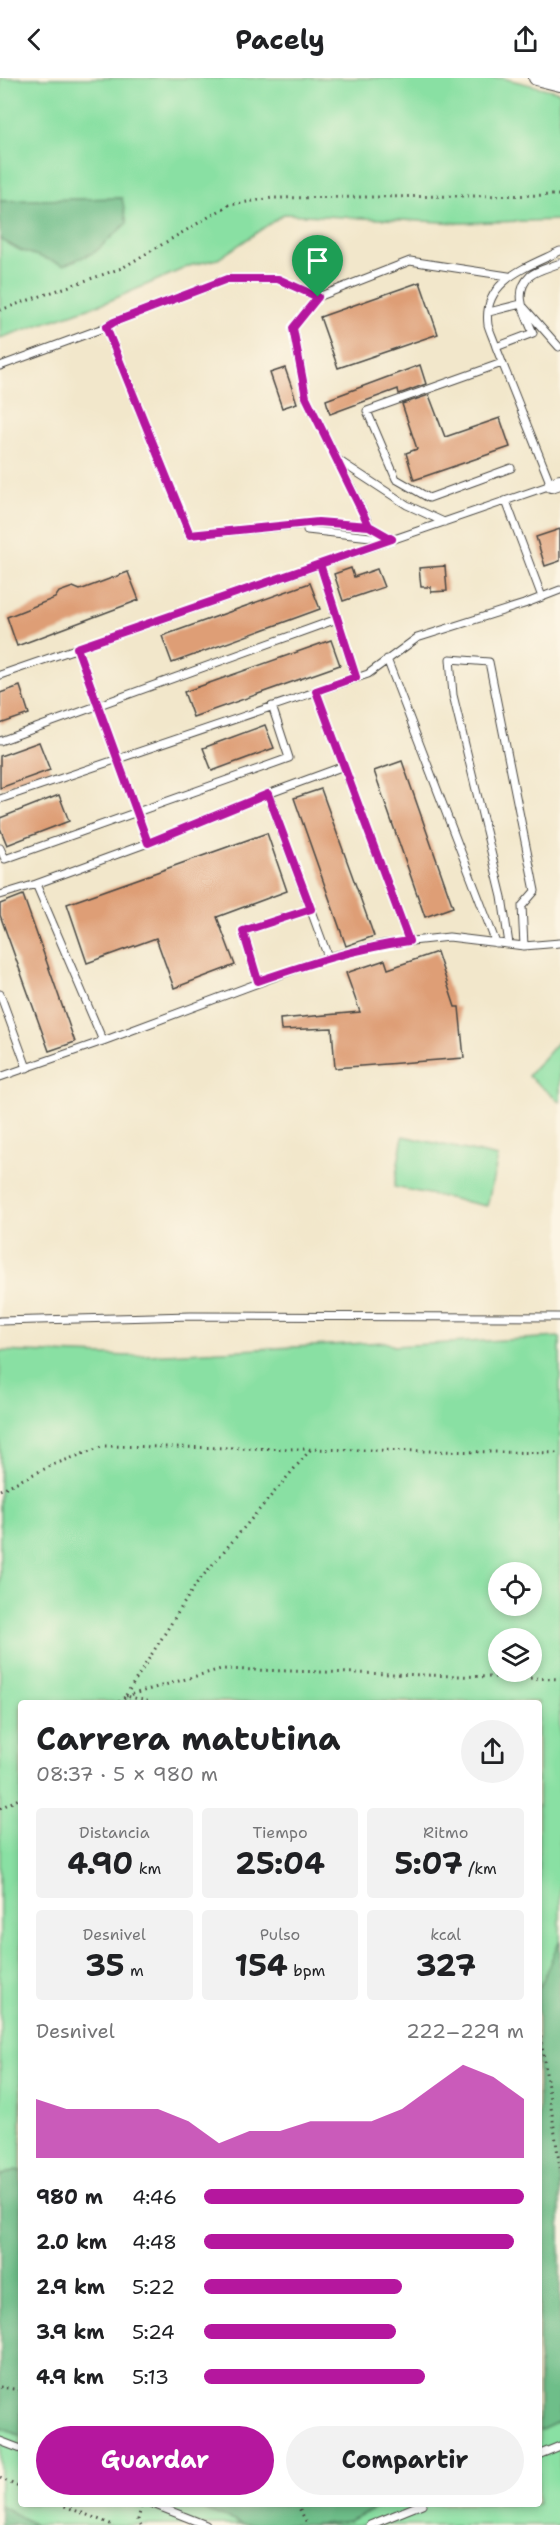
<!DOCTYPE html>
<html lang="es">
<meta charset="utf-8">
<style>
body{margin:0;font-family:"Shantell Sans",sans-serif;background:#f2f2f2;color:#202124;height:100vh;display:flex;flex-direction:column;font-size:22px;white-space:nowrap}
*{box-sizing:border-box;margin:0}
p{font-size:20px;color:#757577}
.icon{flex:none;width:33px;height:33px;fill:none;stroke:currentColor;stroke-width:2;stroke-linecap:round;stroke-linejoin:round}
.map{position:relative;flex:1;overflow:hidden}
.side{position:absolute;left:18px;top:1622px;width:524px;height:807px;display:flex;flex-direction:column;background:#fff;border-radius:6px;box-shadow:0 3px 9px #0003}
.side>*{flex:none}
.controls{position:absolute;left:488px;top:1484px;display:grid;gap:12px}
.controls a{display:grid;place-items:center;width:54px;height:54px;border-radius:50%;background:#fff;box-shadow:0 3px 9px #0003;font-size:30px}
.pin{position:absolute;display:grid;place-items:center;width:51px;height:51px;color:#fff;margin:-62px -26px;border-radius:50% 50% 50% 0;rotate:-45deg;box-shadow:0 0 6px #0007}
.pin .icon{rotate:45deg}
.round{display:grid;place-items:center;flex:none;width:63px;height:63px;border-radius:32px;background:#f2f2f2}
.summary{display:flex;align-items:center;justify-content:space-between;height:102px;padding:0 18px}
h1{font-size:33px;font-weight:700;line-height:45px}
.metrics{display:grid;grid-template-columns:repeat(3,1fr);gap:9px;height:102px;padding:6px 18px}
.metrics div{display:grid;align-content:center;border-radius:6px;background:#f2f2f2;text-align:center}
.metrics b{font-size:30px;font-weight:700}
.metrics small{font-size:16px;font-weight:400}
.metrics p{font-size:16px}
.chart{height:168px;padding:12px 18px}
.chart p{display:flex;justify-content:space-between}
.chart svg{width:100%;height:108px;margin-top:6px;fill:#b5179e;opacity:.7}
.cta{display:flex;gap:12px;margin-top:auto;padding:12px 18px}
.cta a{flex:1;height:69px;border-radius:36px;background:#b5179e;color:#fff;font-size:24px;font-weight:700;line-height:69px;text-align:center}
.cta a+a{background:#f2f2f2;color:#202124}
ul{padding:0 18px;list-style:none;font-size:20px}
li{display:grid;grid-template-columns:96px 72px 1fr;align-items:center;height:45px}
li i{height:15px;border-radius:8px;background:#b5179e}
header{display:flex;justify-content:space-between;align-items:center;height:78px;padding:0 18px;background:#fff;font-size:27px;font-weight:700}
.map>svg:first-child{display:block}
.green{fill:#89e0a3;stroke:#5a8667;stroke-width:1.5;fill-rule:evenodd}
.forest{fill:#6ebe89;stroke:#4c745a;stroke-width:1.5}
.building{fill:#de9e76}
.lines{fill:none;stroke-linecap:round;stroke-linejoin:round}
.lane-casing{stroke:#494743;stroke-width:9}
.street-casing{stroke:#494743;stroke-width:16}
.path{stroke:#494743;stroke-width:3;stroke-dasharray:1.5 4.5;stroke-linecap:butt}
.lane{stroke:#fff;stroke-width:7}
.street{stroke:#fff;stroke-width:14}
.route-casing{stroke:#fff;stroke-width:12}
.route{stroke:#b5179e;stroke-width:8}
</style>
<header><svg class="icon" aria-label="back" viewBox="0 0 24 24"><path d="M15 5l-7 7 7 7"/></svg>Pacely<svg class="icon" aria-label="share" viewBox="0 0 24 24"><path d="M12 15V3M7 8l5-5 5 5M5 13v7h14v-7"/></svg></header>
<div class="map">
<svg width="560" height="2447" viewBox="0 0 560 2447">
<rect width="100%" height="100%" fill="#fcf5e5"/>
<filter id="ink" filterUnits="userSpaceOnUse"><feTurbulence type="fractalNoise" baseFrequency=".0167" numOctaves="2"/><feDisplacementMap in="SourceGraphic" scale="12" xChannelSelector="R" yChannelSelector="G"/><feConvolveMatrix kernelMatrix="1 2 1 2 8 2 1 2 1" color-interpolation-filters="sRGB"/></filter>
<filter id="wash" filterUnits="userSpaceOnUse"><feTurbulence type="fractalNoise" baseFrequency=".008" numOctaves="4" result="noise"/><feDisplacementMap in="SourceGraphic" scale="24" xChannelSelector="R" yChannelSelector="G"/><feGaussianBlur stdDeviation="1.35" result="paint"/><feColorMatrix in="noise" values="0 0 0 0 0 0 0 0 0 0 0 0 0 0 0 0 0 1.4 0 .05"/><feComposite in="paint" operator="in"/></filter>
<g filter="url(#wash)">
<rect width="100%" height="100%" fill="#f2e7cb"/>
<path class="green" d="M0 0H502L560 14V142L461 145 284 136 218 181 192 187 109 223 0 260V161L20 172 122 120 0 123Z
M560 961V1024L528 998Z
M403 1058 498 1079 487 1128 394 1109Z
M560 1259V1861L539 1914 538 1624H21V2094L16 2092 0 2098V1273L130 1278 385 1264 394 1268ZM498 1494H531V1527H498ZM498 1560H531V1593H498Z
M560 2343V2447H309L349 2443 386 2426H538L539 2353Z
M0 2349 21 2358V2426H191L244 2447H35L0 2427Z"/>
<path class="forest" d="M122 120 127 145 95 174 64 187 20 172 0 161V123Z
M560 1861V2343L539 2353 538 1914Z
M16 2092 21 2094V2358L0 2349V2098Z
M191 2426H386L349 2443 309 2447H244Z
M0 2427 35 2447H0Z"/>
<g id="blocks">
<path class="building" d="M420 204 438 256 338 290 320 239Z
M420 287 426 306 399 316 398 311 330 336 326 322Z
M285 290 297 325 282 330 270 295Z
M429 317 445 359 500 340 510 369 414 402 406 375 417 371 402 326Z
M560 451V483L545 488 536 459Z
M445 488 447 513 431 514V509H421L419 490Z
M351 490 354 499 377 491 384 509 343 523 334 496Z
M128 494 139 522 17 568 7 539 55 520 59 514 73 509 80 512Z
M310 505 320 531 172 585 162 558Z
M331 562 340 587 193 639 184 614Z
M20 608 29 636 0 646V615Z
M265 647 274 670 212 693 203 670Z
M39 664 50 692 0 710V678Z
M402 683 453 829 425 839 374 693Z
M321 711 374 858 346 868 294 720Z
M59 717 69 743 7 767 0 750V740Z
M267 755 287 813 217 839 235 887 174 910 156 860 87 885 67 826Z
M23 817 75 964 49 973 0 837V826Z
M437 874 455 929H459L464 980 335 990 332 950 281 952 280 941 360 934 346 895 385 882 388 891Z"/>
</g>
</g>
<g filter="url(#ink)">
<use href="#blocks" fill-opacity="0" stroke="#494743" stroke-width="1.5"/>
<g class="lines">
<g class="lane-casing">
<path id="lane" d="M560 173C528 189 482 202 488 247 490 254 494 262 496 269L533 255C526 237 512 215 530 198 537 192 551 189 560 185
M318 219 278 201H227L114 244 106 249 190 457 318 445 370 448
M489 234 521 226 559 269
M502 285 367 333 396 401 429 420 511 390
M0 288 106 249
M338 382 407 427 444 444
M506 423 542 519
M307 452 389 461
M392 461 370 448 306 319 293 250 318 219 410 183 508 198
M320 486 337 541
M77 570 148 765 36 806 103 963 328 879 384 866 449 859 524 868 560 865
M387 581 496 865
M0 597 551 407 496 269
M316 613 409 863
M0 663 337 541 356 599
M268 716 344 688
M0 721 368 596 417 560 524 526 560 512
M148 765 268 716 328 879
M0 770 5 781 289 680 272 628
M0 817 36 806
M509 866 502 819 453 617 450 581 489 584 535 813 522 828 524 868
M258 903 243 853 311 831
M0 916 27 990
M0 999 103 963
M0 1243 191 1238 560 1239
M0 2363 21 2371
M538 2377 560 2368
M153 2426 206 2447
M370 2447 422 2426"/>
</g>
<g class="street-casing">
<path id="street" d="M536 0 560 6
M551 407 560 404"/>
</g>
<path class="path" d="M0 232 122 190 229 127 272 120 560 117
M0 1412 55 1386 104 1368 560 1375
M126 1617 196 1506 311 1371
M126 1618 221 1591 560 1601
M119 1624 126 1618 151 1624
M0 1730 21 1720
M538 1941 560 2090
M0 2309 21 2312
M0 2400 21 2410
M59 2426 113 2447
M297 2426 308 2447
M141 2429 138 2442 141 2447"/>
<use href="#lane" class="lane"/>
<use href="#street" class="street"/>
</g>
</g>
<g class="lines" filter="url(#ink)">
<g class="route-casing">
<path id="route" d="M318 219 293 250 306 319 369 448 392 461 77 570 148 765 268 716 311 831 243 853 258 903C308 886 356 870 409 863L316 613 356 599 320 486 392 461 369 448 318 444 190 457 106 249 114 244 227 201H278L318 219"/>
</g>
<use href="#route" class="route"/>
</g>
</svg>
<div class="controls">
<a><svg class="icon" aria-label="locate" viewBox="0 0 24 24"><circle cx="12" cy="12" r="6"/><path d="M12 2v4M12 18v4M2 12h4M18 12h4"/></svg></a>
<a><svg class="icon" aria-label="layers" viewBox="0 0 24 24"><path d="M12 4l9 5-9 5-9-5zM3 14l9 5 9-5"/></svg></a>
</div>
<div class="pin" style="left:318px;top:219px;background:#1e9e55"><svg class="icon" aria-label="arrive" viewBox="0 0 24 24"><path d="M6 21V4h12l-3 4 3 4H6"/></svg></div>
<section class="side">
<div class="summary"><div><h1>Carrera matutina</h1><p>08:37 · 5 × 980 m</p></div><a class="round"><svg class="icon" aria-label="share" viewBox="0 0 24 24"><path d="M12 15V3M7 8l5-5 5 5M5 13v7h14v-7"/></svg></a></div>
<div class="metrics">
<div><p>Distancia</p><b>4.90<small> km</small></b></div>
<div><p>Tiempo</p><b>25:04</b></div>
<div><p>Ritmo</p><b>5:07<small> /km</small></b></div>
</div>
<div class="metrics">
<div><p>Desnivel</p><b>35<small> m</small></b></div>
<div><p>Pulso</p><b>154<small> bpm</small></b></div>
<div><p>kcal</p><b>327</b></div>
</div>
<div class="chart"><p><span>Desnivel</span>222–229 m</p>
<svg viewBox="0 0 160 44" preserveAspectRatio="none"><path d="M0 44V20L10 24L20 24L30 24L40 24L50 29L60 38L70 33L80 33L90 29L100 29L110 29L120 24L130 15L140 6L150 11L160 20V44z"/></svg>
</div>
<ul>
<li><b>980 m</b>4:46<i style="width:100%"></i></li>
<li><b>2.0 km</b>4:48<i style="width:97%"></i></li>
<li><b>2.9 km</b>5:22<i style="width:62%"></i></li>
<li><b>3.9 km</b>5:24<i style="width:60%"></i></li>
<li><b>4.9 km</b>5:13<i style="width:69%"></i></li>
</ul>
<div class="cta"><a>Guardar</a><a>Compartir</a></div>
</section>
</div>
